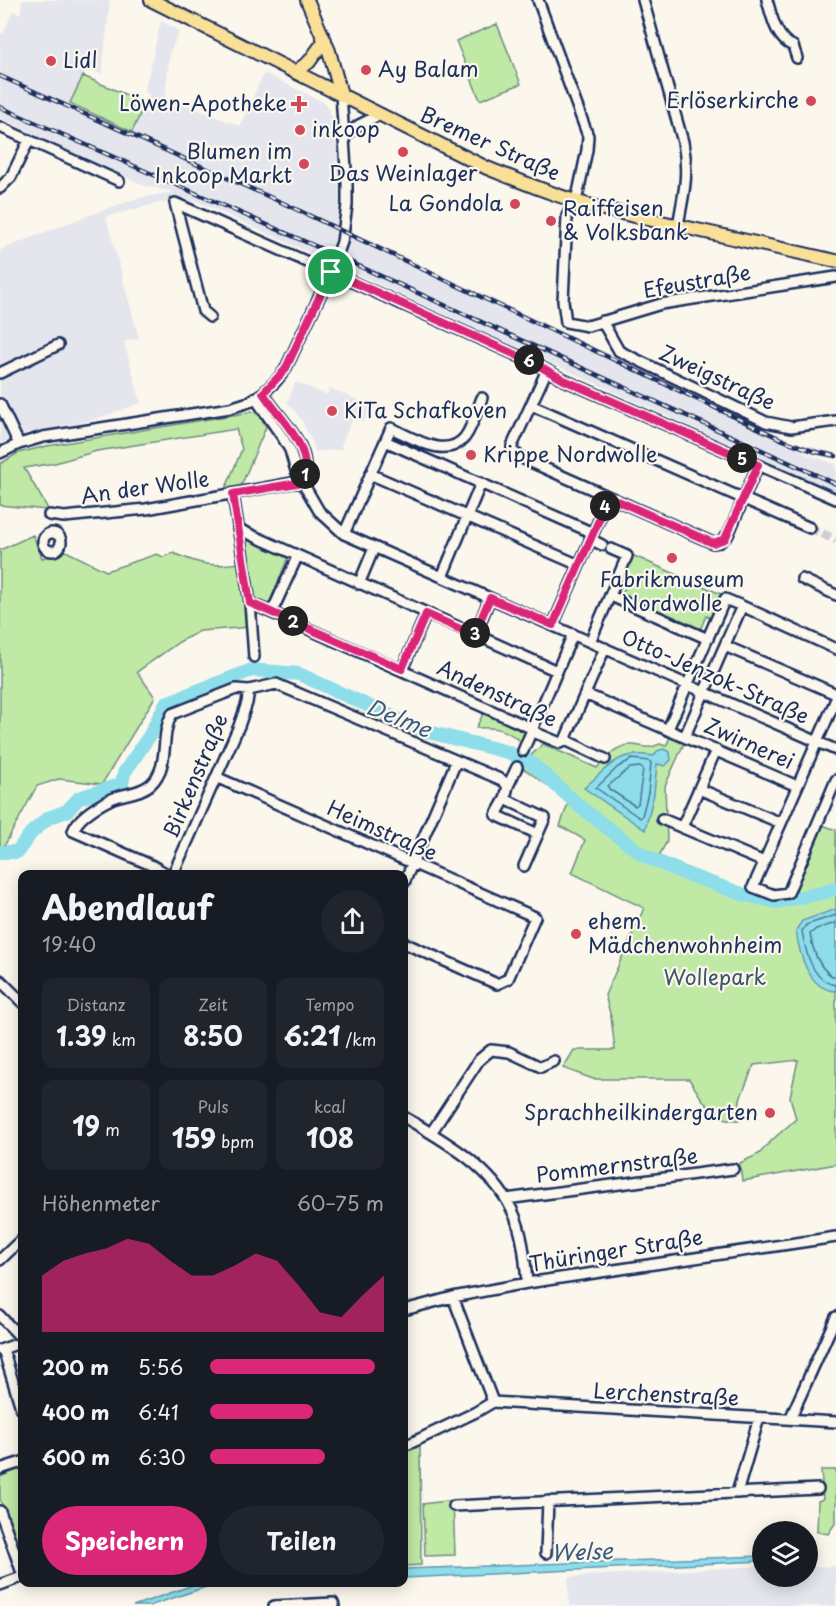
<!DOCTYPE html>
<html lang="de">
<meta charset="utf-8">
<style>
body{margin:0;font-family:"Playpen Sans",sans-serif;background:#20242c;color:#f1f3f6;height:100vh;display:flex;flex-direction:column;font-size:22px;white-space:nowrap}
*{box-sizing:border-box;margin:0}
p{font-size:20px;color:#9ea1a6}
.icon{flex:none;width:33px;height:33px;fill:none;stroke:currentColor;stroke-width:2;stroke-linecap:round;stroke-linejoin:round}
.map{position:relative;flex:1;overflow:hidden}
.details{position:absolute;left:18px;top:870px;width:390px;height:717px;display:flex;flex-direction:column;background:#171b24;border-radius:12px;box-shadow:0 3px 15px #0003}
.details>*{flex:none}
.fabs{position:absolute;left:752px;top:1521px;display:grid;gap:12px}
.fabs a{display:grid;place-items:center;width:66px;height:66px;border-radius:50%;background:#171b24;box-shadow:0 3px 15px #0003;font-size:30px}
.pin{position:absolute;display:grid;place-items:center;width:51px;height:51px;color:#fff;margin:-26px;border:3px solid #fff;border-radius:50%;box-shadow:0 2px 6px #0007}
.km{position:absolute;width:30px;height:30px;margin:-15px;border-radius:50%;background:#222;color:#fff;font-size:16px;line-height:30px;text-align:center}
.round{display:grid;place-items:center;flex:none;width:63px;height:63px;border-radius:32px;background:#20242c}
.summary{display:flex;align-items:center;justify-content:space-between;height:102px;padding:0 24px}
h1{font-size:33px;font-weight:700;line-height:45px}
.metrics{display:grid;grid-template-columns:repeat(3,1fr);gap:9px;height:102px;padding:6px 24px}
.metrics div{display:grid;align-content:center;border-radius:12px;background:#20242c;text-align:center}
.metrics b{font-size:26px;font-weight:700}
.metrics small{font-size:16px;font-weight:400}
.metrics p{font-size:16px}
.chart{height:168px;padding:12px 24px}
.chart p{display:flex;justify-content:space-between}
.chart svg{width:100%;height:108px;margin-top:6px;fill:#db2777;opacity:.7}
.action{display:flex;gap:12px;margin-top:auto;padding:12px 24px}
.action a{flex:1;height:69px;border-radius:36px;background:#db2777;color:#fff;font-size:24px;font-weight:700;line-height:69px;text-align:center}
.action a+a{background:#20242c;color:#f1f3f6}
ul{padding:0 24px;list-style:none;font-size:20px}
li{display:grid;grid-template-columns:96px 72px 1fr;align-items:center;height:45px}
li i{height:15px;border-radius:8px;background:#db2777}
.map>svg:first-child{display:block}
.built{fill:#e5e6ed}
.green{fill:#c0e9a5;stroke:#6e8c82;stroke-width:1.5}
.water{fill:#8eddeb;stroke:#6097b3;stroke-width:1.5}
.lines{fill:none;stroke-linecap:round;stroke-linejoin:round}
.shore{stroke:#497596;stroke-width:1.5}
.river{stroke:#8eddeb;stroke-width:14}
.minor-tunnel{stroke:#cecfd0;stroke-width:9;stroke-dasharray:9 4.5;stroke-linecap:butt}
.minor-casing{stroke:#1b2f5e;stroke-width:14}
.major-casing{stroke:#1b2f5e;stroke-width:16}
.minor{stroke:#fbf7ec;stroke-width:9}
.major{stroke:#fadf96;stroke-width:12}
.rail-casing{stroke:#1b2f5e;stroke-width:4.5}
.rail{stroke:#fbf7ec;stroke-width:2;stroke-dasharray:7;stroke-linecap:butt}
.route-casing{stroke:#fff;stroke-width:12}
.route{stroke:#db2777;stroke-width:8}
.poi-dot{fill:#d1495b;stroke:#fbf7ec;stroke-width:2}
.labels{text-anchor:middle;stroke-width:4.5;stroke-linejoin:round;paint-order:stroke}
.poi-label{font-size:21px;fill:#1b2f5e;stroke:#fbf7ec;text-anchor:start}
.street-label{font-size:21px;fill:#1b2f5e;stroke:#fbf7ec}
.park-label{font-size:21px;fill:#3c546c;stroke:#fbf7ec}
.water-label{font-size:22px;font-style:italic;fill:#385a81;stroke:#fbf7ec}
</style>
<div class="map">
<svg width="836" height="1606" viewBox="0 0 836 1606">
<rect width="100%" height="100%" fill="#fbf7ec"/>
<filter id="ink" filterUnits="userSpaceOnUse"><feTurbulence type="fractalNoise" baseFrequency=".0167" numOctaves="2"/><feDisplacementMap in="SourceGraphic" scale="12" xChannelSelector="R" yChannelSelector="G"/><feConvolveMatrix kernelMatrix="1 2 1 2 8 2 1 2 1" color-interpolation-filters="sRGB"/></filter>
<g filter="url(#ink)">
<path class="built" d="M22 0H110L102 74 87 68 70 103 131 132 149 94 144 92 161 21 180 31 170 52 165 97 240 126 264 73 325 103 335 122 340 205 337 225 794 442 836 453V459L810 454 796 448 810 456 836 464V493L196 201 158 203 106 217 139 338 124 342 141 403 93 420 25 434 0 444V250L81 218 138 198 174 192 145 186 0 118V33L3 34 13 11 20 14Z
M296 382 327 395 330 388 371 406 364 422 353 418 341 445 343 449 315 452 314 446 301 419 287 402Z
M760 1566 762 1567V1576H807V1567L836 1566V1606H569L568 1577Z"/>
<path class="green" d="M497 24 521 84 480 100 456 41Z
M83 76 145 103 132 132 70 103Z
M252 411 261 417 266 427 241 486 225 490 242 449 236 429 97 451 55 463 24 468 47 507 46 510 0 505V464L18 453 47 446 245 413Z
M33 535 42 558 66 551 106 571 157 554 163 557 173 553C202 565 210 567 240 563L250 627 200 631 179 642 137 672 155 697 102 784 59 779 37 786 3 848H0V550Z
M245 539 288 557 268 607 253 601Z
M632 555 723 595 713 618 706 616 700 630 622 595 626 585 620 582Z
M485 710 529 730 523 743C505 729 499 727 476 728Z
M671 735 685 741 665 786 667 841 659 856 704 875 748 890 774 897 789 895 820 824 836 830V1164L742 1181 740 1163 759 1154 772 1140 796 1119 790 1097 798 1060 754 1065 740 1099 739 1120C712 1122 702 1099 689 1079H593L563 1068 574 1050H615L611 1017 605 995 644 908 572 873 585 840 560 826 569 801 520 766 543 744 597 768C605 758 617 744 632 745 647 746 644 750 660 744L666 746Z
M420 1442 421 1565 404 1566V1448Z
M22 1468V1567L0 1499V1477Z
M821 1470H836V1522L828 1534 817 1532 818 1501 823 1499Z
M453 1500 455 1555 425 1556 423 1504Z"/>
<path class="water" d="M663 749 670 752 671 760 665 766 657 764 654 794 645 830 584 788C610 766 617 750 654 756L657 751Z
M836 909V991C808 990 799 953 796 930L802 921Z
M762 1556V1561L404 1578V1569Z
M199 1583V1582L284 1583 212 1585 149 1606H133Z"/>
<g class="lines">
<path class="shore" d="M632 759 649 761 651 763 648 793 642 816 640 818 596 788 618 767Z
M640 767 643 769 638 804 635 806 609 789 608 786 630 768Z
M836 915 806 925 802 931C805 950 812 983 836 985
M836 923 816 929 810 934C813 951 819 971 836 978"/>
<path class="river" d="M0 852H17L31 833 48 818 67 811 79 798 122 784 124 773 150 735 166 703 252 670 299 674 421 730 507 752 531 763 583 809 643 855 683 873 745 895 777 902 826 892 836 888"/>
<path class="minor-tunnel" d="M810 528 836 540"/>
<g class="minor-casing">
<path id="minor" d="M538 0 588 136 587 150 578 193 567 216 563 301 566 322 588 326 661 304 836 277
M643 0 683 142C689 174 684 193 678 225
M767 0C772 17 776 39 793 46L797 58
M0 127 119 181
M344 137 359 125 381 114
M0 188 11 177 29 140
M210 317 203 311 175 203 534 363 564 380 836 499
M602 321 619 351 766 422 791 427 836 421
M547 370 512 446V451L524 459 713 543 720 542 728 535 758 465
M0 373 58 345
M263 393C280 420 314 446 303 481
M255 398 283 438 290 450 296 471 319 511 344 534 836 750
M0 404 19 444
M531 405 810 528
M385 441 593 533
M0 453 19 444 43 437 230 408 249 402 263 393 276 381 285 370 331 272 342 242 347 205V184L341 94
M370 474 579 565
M233 494 250 603 254 657
M49 515 64 517 146 509 303 481
M238 529 557 671
M43 542a9 9 0 1 1 18 0a9 9 0 1 1-18 0Z
M344 534 391 428C412 437 446 461 465 437 473 426 477 410 482 398
M590 539 602 545
M442 577 481 483
M802 579 836 595
M359 584 374 548
M611 596 708 639
M250 603 533 729 536 733 560 743 565 740
M742 606 836 649
M272 612 297 557
M553 625 609 497
M475 635 490 598
M590 642 627 556 611 549
M725 646 836 694
M402 670 426 614
M585 694 605 648
M836 699 753 887 774 895 788 893 836 780
M668 729 725 599 742 606 685 736
M523 751 573 634
M605 759 565 740 585 694 797 786
M517 767 508 786 505 799 545 818 524 866
M216 777 535 917 508 979 497 984 404 943
M699 789 781 823
M505 799 496 815 538 834
M662 819 764 862
M682 827 716 750
M167 874 153 866 73 831C78 817 97 806 111 799 124 793 140 794 151 784 171 765 159 737 172 714L236 689 249 690 276 684 502 780 508 786
M173 874 239 726 247 703 249 690
M404 883 456 762
M0 980 22 1002
M404 1117C443 1140 491 1166 512 1210 523 1232 525 1259 527 1283
M431 1133 479 1060 491 1050 509 1052 541 1067 554 1061
M506 1199 733 1169
M0 1260 22 1239
M453 1297 493 1402
M404 1310 453 1297 527 1283 836 1237
M0 1316 22 1339
M3 1349 22 1411
M0 1350 22 1342
M790 1419 836 1317
M409 1444 476 1412 493 1402 836 1422
M0 1469 22 1462
M737 1493 759 1418
M454 1506 818 1489
M0 1511 22 1573
M546 1553 548 1501
M0 1585 22 1577
M274 1606 333 1603 334 1606"/>
</g>
<g class="major-casing">
<path id="major" d="M151 0 487 168C525 183 563 199 603 209L836 261
M307 0 329 51 341 94
M295 72 309 62 325 40"/>
</g>
<use href="#minor" class="minor"/>
<use href="#major" class="major"/>
<g class="rail-casing">
<path id="rail" d="M0 76 283 203 783 440 816 452 836 456
M0 107 315 246 836 484"/>
</g>
<use href="#rail" class="rail"/>
</g>
</g>
<g class="lines" filter="url(#ink)">
<g class="route-casing">
<path id="route" d="M331 272 534 363 564 380 758 465 725 539 713 543 609 497 553 625 490 598 474 635 426 614 402 669 250 603 233 494 303 482C314 446 280 420 263 393L285 370Z"/>
</g>
<use href="#route" class="route"/>
</g>
<g class="poi-dot">
<circle cx="51" cy="61" r="6"/>
<circle cx="366" cy="70" r="6"/>
<circle cx="811" cy="101" r="6"/>
<path d="M296 95h6v6h6v6h-6v6h-6v-6h-6v-6h6z"/>
<circle cx="300" cy="130" r="6"/>
<circle cx="403" cy="152" r="6"/>
<circle cx="304" cy="164" r="6"/>
<circle cx="515" cy="204" r="6"/>
<circle cx="551" cy="221" r="6"/>
<circle cx="332" cy="411" r="6"/>
<circle cx="471" cy="455" r="6"/>
<circle cx="672" cy="558" r="6"/>
<circle cx="576" cy="934" r="6"/>
<circle cx="770" cy="1113" r="6"/>
</g>
<g class="labels">
<g class="poi-label">
<text x="63" y="68">Lidl</text>
<text x="378" y="77">Ay Balam</text>
<text x="799" y="108" text-anchor="end">Erlöserkirche</text>
<text x="287" y="111" text-anchor="end">Löwen-Apotheke</text>
<text x="312" y="137">inkoop</text>
<text x="292" y="159" text-anchor="end">Blumen im<tspan x="292" dy="24">Inkoop Markt</tspan></text>
<text x="403" y="181" text-anchor="middle">Das Weinlager</text>
<text x="503" y="211" text-anchor="end">La Gondola</text>
<text x="563" y="216">Raiffeisen<tspan x="563" dy="24">&amp; Volksbank</tspan></text>
<text x="344" y="418">KiTa Schafkoven</text>
<text x="483" y="462">Krippe Nordwolle</text>
<text x="672" y="587" text-anchor="middle">Fabrikmuseum<tspan x="672" dy="24">Nordwolle</tspan></text>
<text x="588" y="929">ehem.<tspan x="588" dy="24">Mädchenwohnheim</tspan></text>
<text x="758" y="1120" text-anchor="end">Sprachheilkindergarten</text>
</g>
<g class="street-label">
<text transform="translate(490 144) rotate(24)" y="7">Bremer Straße</text>
<text transform="translate(697 282) rotate(-10)" y="7">Efeustraße</text>
<text transform="translate(717 378) rotate(25)" y="7">Zweigstraße</text>
<text transform="translate(145 488) rotate(-8)" y="7">An der Wolle</text>
<text transform="translate(715 677) rotate(24)" y="7">Otto-Jenzok-Straße</text>
<text transform="translate(497 694) rotate(25)" y="7">Andenstraße</text>
<text transform="translate(749 744) rotate(24)" y="7">Zwirnerei</text>
<text transform="translate(196 776) rotate(-67)" y="7">Birkenstraße</text>
<text transform="translate(382 831) rotate(24)" y="7">Heimstraße</text>
<text transform="translate(617 1166) rotate(-7)" y="7">Pommernstraße</text>
<text transform="translate(616 1251) rotate(-9)" y="7">Thüringer Straße</text>
<text transform="translate(666 1395) rotate(3)" y="7">Lerchenstraße</text>
</g>
<g class="park-label">
<text x="715" y="985">Wollepark</text>
</g>
<g class="water-label">
<text transform="translate(399 718) rotate(22)" y="8">Delme</text>
<text transform="translate(582 1552) rotate(-2)" y="8">Welse</text>
</g>
</g>
</svg>
<div class="fabs">
<a><svg class="icon" aria-label="layers" viewBox="0 0 24 24"><path d="M12 4l9 5-9 5-9-5zM3 14l9 5 9-5"/></svg></a>
</div>
<div class="pin" style="left:331px;top:272px;background:#1e9e55"><svg class="icon" aria-label="arrive" viewBox="0 0 24 24"><path d="M6 21V4h12l-3 4 3 4H6"/></svg></div>
<b class="km" style="left:305px;top:474px">1</b>
<b class="km" style="left:293px;top:621px">2</b>
<b class="km" style="left:475px;top:633px">3</b>
<b class="km" style="left:605px;top:506px">4</b>
<b class="km" style="left:742px;top:458px">5</b>
<b class="km" style="left:529px;top:360px">6</b>
<section class="details">
<div class="summary"><div><h1>Abendlauf</h1><p>19:40</p></div><a class="round"><svg class="icon" aria-label="share" viewBox="0 0 24 24"><path d="M12 15V3M7 8l5-5 5 5M5 13v7h14v-7"/></svg></a></div>
<div class="metrics">
<div><p>Distanz</p><b>1.39<small> km</small></b></div>
<div><p>Zeit</p><b>8:50</b></div>
<div><p>Tempo</p><b>6:21<small> /km</small></b></div>
</div>
<div class="metrics">
<div><b>19<small> m</small></b></div>
<div><p>Puls</p><b>159<small> bpm</small></b></div>
<div><p>kcal</p><b>108</b></div>
</div>
<div class="chart"><p><span>Höhenmeter</span>60–75 m</p>
<svg viewBox="0 0 160 44" preserveAspectRatio="none"><path d="M0 44V21L10 15L20 12L30 10L40 6L50 8L60 15L70 21L80 21L90 17L100 12L110 15L120 25L130 36L140 38L150 29L160 21V44z"/></svg>
</div>
<ul>
<li><b>200 m</b>5:56<i style="width:95%"></i></li>
<li><b>400 m</b>6:41<i style="width:59%"></i></li>
<li><b>600 m</b>6:30<i style="width:66%"></i></li>
</ul>
<div class="action"><a>Speichern</a><a>Teilen</a></div>
</section>
</div>
